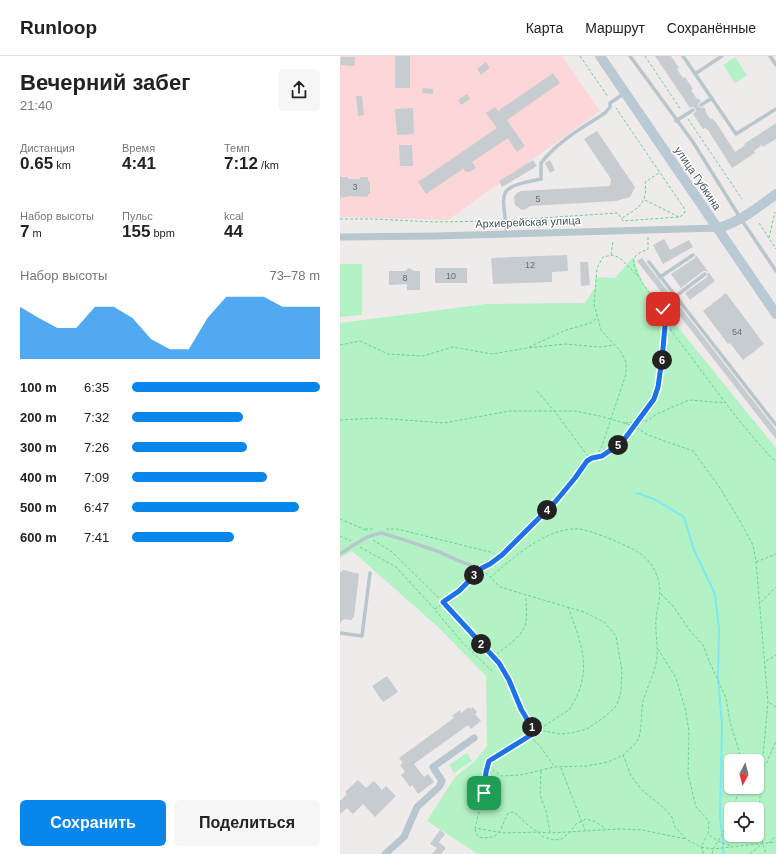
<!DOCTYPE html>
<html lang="ru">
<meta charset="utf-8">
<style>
body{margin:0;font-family:Helvetica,sans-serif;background:#f6f6f6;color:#222;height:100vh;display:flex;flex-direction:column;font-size:15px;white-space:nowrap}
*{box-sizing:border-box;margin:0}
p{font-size:13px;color:#767676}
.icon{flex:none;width:22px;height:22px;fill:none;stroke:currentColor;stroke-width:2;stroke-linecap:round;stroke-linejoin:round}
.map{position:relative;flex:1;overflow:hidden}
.sheet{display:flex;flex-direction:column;background:#fff;width:340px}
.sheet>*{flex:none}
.needle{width:26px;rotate:187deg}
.fabs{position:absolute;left:384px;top:698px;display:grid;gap:8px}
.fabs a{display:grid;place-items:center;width:40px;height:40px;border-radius:6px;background:#fff;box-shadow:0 1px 3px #0004;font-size:20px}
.pin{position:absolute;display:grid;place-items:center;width:34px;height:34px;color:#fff;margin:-17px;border-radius:8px;box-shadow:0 2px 6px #0006}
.km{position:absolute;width:20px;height:20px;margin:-10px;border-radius:50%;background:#222;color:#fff;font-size:11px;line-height:20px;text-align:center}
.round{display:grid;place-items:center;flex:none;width:42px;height:42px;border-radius:6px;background:#f6f6f6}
.overview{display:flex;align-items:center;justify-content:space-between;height:68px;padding:0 20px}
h1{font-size:22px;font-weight:600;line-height:30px}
.figures{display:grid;grid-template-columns:repeat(3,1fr);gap:6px;height:68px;padding:4px 20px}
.figures div{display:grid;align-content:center}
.figures b{font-size:17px;font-weight:600}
.figures small{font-size:11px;font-weight:400}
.figures p{font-size:11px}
.chart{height:112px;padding:8px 20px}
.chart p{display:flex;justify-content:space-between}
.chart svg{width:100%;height:72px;margin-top:4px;fill:#0786ec;opacity:.7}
.button{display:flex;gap:8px;margin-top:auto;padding:8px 20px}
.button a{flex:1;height:46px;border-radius:6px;background:#0786ec;color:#fff;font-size:16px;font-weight:600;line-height:46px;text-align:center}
.button a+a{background:#f6f6f6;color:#222}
ul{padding:0 20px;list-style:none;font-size:13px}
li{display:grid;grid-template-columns:64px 48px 1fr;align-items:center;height:30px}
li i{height:10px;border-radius:5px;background:#0786ec}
header{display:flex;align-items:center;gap:24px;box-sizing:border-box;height:56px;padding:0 20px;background:#fff;border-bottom:1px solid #e0e0e0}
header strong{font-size:19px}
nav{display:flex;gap:22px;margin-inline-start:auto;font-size:14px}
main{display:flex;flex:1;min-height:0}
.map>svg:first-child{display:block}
.medical{fill:#fdd7d8}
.green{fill:#b3f2c4;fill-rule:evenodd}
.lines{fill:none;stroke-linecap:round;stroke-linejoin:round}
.stream{stroke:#7ce9f4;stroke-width:2}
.building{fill:#c7ccd1}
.path{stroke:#68d392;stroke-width:1;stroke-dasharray:3 2;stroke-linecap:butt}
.lane{stroke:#b8c6cd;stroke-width:3.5}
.street{stroke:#b8c6cd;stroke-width:7}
.secondary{stroke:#b9cad4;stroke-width:10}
.route-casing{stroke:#fff;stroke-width:8}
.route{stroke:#1a73e8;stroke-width:5}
.labels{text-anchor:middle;stroke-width:3;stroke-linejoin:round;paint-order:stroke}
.number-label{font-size:9px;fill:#637078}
.street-label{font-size:11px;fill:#42525a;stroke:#fff}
</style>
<header>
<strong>Runloop</strong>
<nav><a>Карта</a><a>Маршрут</a><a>Сохранённые</a></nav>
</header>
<main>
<section class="sheet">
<div class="overview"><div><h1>Вечерний забег</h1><p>21:40</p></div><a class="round"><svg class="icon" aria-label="share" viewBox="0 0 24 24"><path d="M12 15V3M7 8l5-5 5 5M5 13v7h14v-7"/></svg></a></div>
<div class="figures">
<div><p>Дистанция</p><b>0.65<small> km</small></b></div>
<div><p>Время</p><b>4:41</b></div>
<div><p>Темп</p><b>7:12<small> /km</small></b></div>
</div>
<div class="figures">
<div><p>Набор высоты</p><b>7<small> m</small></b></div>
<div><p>Пульс</p><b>155<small> bpm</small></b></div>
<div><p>kcal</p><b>44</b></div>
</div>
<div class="chart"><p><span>Набор высоты</span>73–78 m</p>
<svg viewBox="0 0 160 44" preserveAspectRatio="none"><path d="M0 44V12L10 19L20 25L30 25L40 12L50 12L60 19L70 32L80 38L90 38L100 19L110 6L120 6L130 6L140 12L150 12L160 12V44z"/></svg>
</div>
<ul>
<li><b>100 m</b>6:35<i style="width:100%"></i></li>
<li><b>200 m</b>7:32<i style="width:59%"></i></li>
<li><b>300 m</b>7:26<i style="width:61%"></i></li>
<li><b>400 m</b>7:09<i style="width:72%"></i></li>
<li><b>500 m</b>6:47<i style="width:89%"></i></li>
<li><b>600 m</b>7:41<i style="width:54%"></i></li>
</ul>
<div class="button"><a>Сохранить</a><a>Поделиться</a></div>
</section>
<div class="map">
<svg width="436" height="798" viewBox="0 0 436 798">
<rect width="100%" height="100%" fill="#efebeb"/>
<path class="medical" d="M0 0H222L260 55 108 164 0 161Z"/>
<path class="green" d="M395 1 407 19 395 27 383 9Z
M293 201 303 228 436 392V798H138L87 765 115 721 134 706 147 690 146 620 98 571 12 495 0 502V267L146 248 245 247 256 230 255 221 275 222ZM391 705H417V731H391ZM391 753H417V779H391Z
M0 208H22V259L0 261Z
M127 697 132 705 114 717 109 709Z"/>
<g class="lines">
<path class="stream" d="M297 437 314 443 344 461 354 494 375 538 379 573 378 622 382 669 380 760 384 798"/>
</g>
<path class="building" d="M55 0H70V32H55Z
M315 0H331L339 12 337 13 343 22 345 21 353 33 351 34 357 43 358 42 361 45 358 48 359 51 362 52 364 51 366 54 365 55 371 64 372 62 377 68 395 96 405 89 404 88 436 67V83L423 91 422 89 414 95 415 97 392 112 368 74 365 72 363 73 353 58 356 55 355 52 352 51 350 52Z
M1 1H15L14 10 0 9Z
M146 6 150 12 141 19 137 13Z
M213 17 220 27 167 64 185 90 177 96 168 82 132 106 136 112 129 116 125 115 123 113 86 138 78 126 157 72 146 57 155 51 158 55Z
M83 32 93 33V38L82 37Z
M127 38 130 43 121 49 118 44Z
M16 40H22L24 59 18 60Z
M73 52 74 78 57 79 55 53Z
M257 75 295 131 290 141 276 145 190 150 186 153 182 154 175 149 174 141 177 137 181 135 270 130 271 123 244 83Z
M59 89H72L73 110H60Z
M193 104 197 110 162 131 159 125Z
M210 104 215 114 210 117 205 107Z
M0 121H8V123H20V121H28V125H30V138H28V141L11 140 0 142Z
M324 183 330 194 349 184 353 191 323 208 313 189Z
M227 199 228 215 212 216V226L153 228 151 202Z
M356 199 375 225 350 244 345 237 367 221 368 216 366 215H363L341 232 331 218 355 202Z
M302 202 436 374V383L297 205Z
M240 206H248L250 229 241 230Z
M69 212 74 215H80V234H67V228L49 229V215H65Z
M95 212H127V227H95Z
M386 237 424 288 403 304 390 287 388 288 363 255Z
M3 514 19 518 14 561 11 564 4 563 0 567V517Z
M47 620 58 636 43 646 32 630Z
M129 651 130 653 133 651 137 656 135 658 141 665 131 673 128 669 74 708 84 721 88 718 94 726 78 738 72 729 70 731 61 719 65 716 60 709 63 707 59 702 114 662 112 660 120 654 121 657Z
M18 724 26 732 34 725 42 734 46 730 56 740 35 761 23 748 13 758 7 752 0 758V745L7 738 5 736Z
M100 774 105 778 99 786 106 792 101 798H92L97 792 90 788Z"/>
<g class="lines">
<path class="path" d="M240 0 268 41
M305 0 341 54
M348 63 402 143
M305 144 339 161
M282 162C298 152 308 148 305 126L319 117
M0 163H34L94 166 159 165
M170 164 278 157 283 165 339 161 343 159 345 156 344 152 276 52
M419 167 436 193
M308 181V193C304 195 297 197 295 201 287 215 319 246 326 258 328 263 330 270 332 276 366 319 397 367 436 406
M429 182 435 156
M271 199 273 185
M0 289 20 285 48 298 83 300 113 291 152 298 187 292 225 288 260 291 274 289
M189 291 226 274 251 267 257 262
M197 335 215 356 250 403
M0 364 38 362 104 367 170 355H234L260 360 294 370 308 379 353 395 380 432 400 465 413 489 416 506 428 646 422 711 418 771 426 798
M285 367 307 365 317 358 349 344 386 347
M256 401 262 390 286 318V306L281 296 261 274 254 248 257 212 263 201 273 199 280 202 299 221
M238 418 247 405 252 402 262 400 278 389 286 381 314 343 318 331 322 303 326 259
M0 463 28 475
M25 473H35
M46 473H57L154 497
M0 480 11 485
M33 484 52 496 103 546 159 607 169 624 181 653 191 670 199 674 209 676 220 678 231 677 247 673 266 660 277 649 281 635 282 615 276 580 264 566 244 556 160 531 144 515
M20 491 56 511 90 548 122 586 153 616
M416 506 436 498
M150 522C172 502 207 471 239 473 249 474 274 484 284 489 303 497 314 506 319 527 322 539 317 551 316 563 315 576 318 589 317 602 315 617 307 631 303 645 301 657 302 670 299 681 297 688 288 694 283 699
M321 538 333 550 350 575 363 589 370 607 386 642 390 666 399 695 401 705
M421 546 436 531
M228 551C242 589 254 617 229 654L149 705 146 716 144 737 135 772 164 777 198 776 210 777 278 773 302 774 346 783
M95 553 119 535 137 517
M318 593 336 622 345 652 349 675 348 718 356 751 369 765 368 778 378 785 391 790
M153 601C163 593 184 580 186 566 187 558 186 549 186 540
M426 605 436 599
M430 647 436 651
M190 680 200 690 214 710
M148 711 162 720 181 719 214 711 247 710 268 706 283 699 291 720 302 734 323 751 332 761 335 771 346 783 361 791 373 793 436 786
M423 711 426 708 436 685
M221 712 245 774
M201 715 200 739 206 755 210 776
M417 725 421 720
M393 753 400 731
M135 773 138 781C161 785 160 773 168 757L174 756 188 769 198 776 203 781 214 784 222 783 231 775 236 768 246 763 256 766 266 773
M429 787 436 780
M364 798 361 791 367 779
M372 798 373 793 390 765 391 761
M410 798 422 788"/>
<path class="lane" d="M290 0 353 86 401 163 436 215
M343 0 396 78 436 53
M430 0 436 9
M355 18 382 0
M361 49 372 42
M336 65 353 54
M167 178C163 135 154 132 201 123V107C218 85 242 72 265 57L270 51V47L285 37
M309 206 436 369
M320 221 353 199
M336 240 365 218
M0 498C13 490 26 479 42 477 58 482 75 487 91 493 105 497 127 511 140 511 158 512 222 438 235 423
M0 577 22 580 30 517"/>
<path class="street" d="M0 181 95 180 378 172
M45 798 64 781 77 751 99 731 102 725 93 711 134 682"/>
<path class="secondary" d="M260 0 436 258
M378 172C400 166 417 152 436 138"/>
</g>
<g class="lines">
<g class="route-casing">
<path id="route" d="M144 737 146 716 149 705 199 674 191 670 181 653 169 624 159 607 103 546 119 535 142 512 150 508 162 499 216 445 235 422 247 405 252 402 262 400 278 389 286 381 314 343 318 331 322 303 326 259 323 253"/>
</g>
<use href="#route" class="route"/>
</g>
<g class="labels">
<g class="number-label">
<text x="15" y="134">3</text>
<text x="198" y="146">5</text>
<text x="190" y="212">12</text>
<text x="111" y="223">10</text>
<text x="65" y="225">8</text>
<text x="397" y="279">54</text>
</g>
<g class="street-label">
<text transform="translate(358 122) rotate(56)" y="4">улица Губкина</text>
<text transform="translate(188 166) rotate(-2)" y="4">Архиерейская улица</text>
</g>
</g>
</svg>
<div class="fabs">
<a><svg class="needle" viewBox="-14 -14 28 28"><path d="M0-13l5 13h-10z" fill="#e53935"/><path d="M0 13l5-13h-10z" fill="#767676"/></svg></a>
<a><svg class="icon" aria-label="locate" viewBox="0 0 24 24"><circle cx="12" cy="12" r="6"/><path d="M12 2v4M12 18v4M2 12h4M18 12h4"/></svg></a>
</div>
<div class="pin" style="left:144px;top:737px;background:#1e9e55"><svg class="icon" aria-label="arrive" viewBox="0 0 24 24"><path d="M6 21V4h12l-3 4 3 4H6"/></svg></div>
<div class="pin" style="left:323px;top:253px;background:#d93025"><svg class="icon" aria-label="check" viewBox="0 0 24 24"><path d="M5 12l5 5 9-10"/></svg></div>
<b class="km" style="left:192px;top:671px">1</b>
<b class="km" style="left:141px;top:588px">2</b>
<b class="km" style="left:134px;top:519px">3</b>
<b class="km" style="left:207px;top:454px">4</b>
<b class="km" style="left:278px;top:389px">5</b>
<b class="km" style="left:322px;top:304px">6</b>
</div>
</main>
